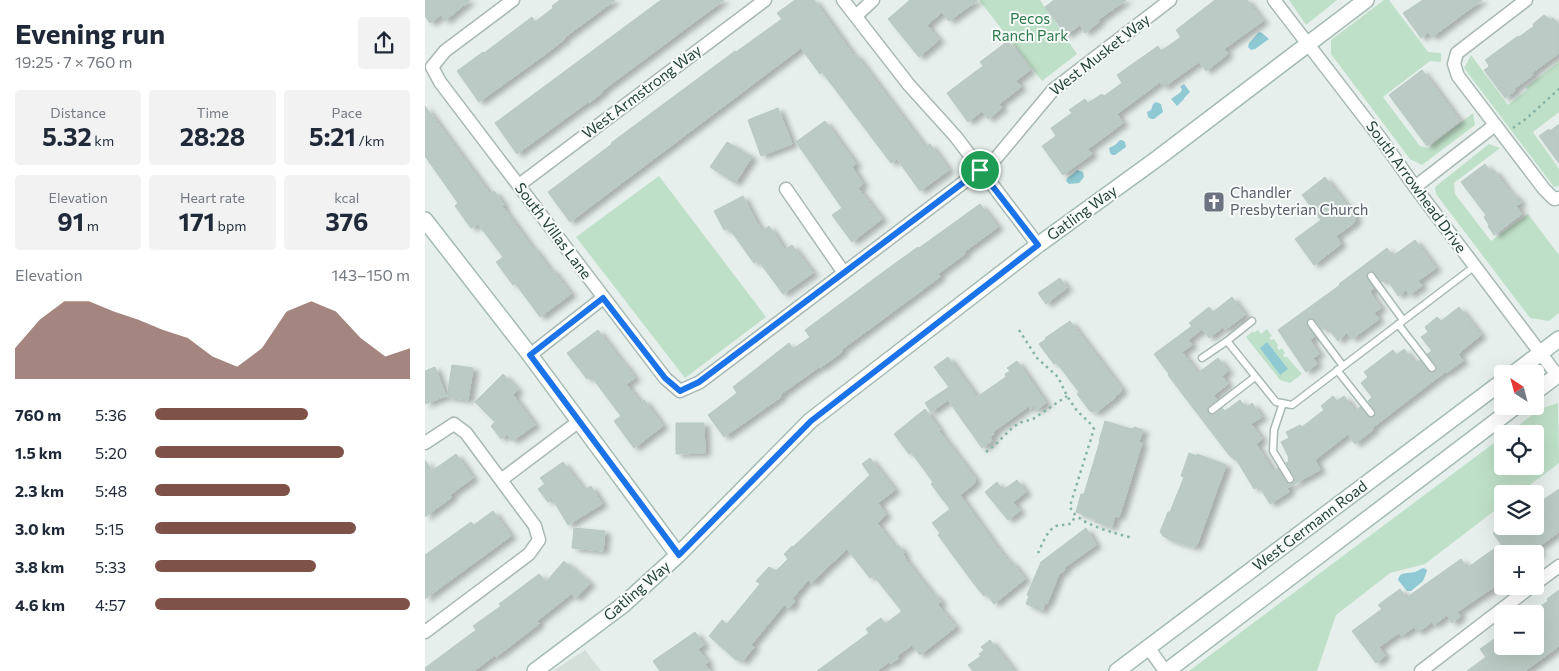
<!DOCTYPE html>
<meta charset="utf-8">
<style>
body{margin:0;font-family:Commissioner,sans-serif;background:#f2f2f3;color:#1f2937;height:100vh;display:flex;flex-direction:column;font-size:19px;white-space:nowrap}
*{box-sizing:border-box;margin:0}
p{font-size:16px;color:#747a83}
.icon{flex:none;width:28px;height:28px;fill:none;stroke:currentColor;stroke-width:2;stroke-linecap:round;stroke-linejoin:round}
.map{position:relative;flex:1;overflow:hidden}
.details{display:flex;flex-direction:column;background:#fff;width:425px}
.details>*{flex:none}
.needle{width:32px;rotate:324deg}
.fabs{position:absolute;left:1069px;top:365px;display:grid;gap:10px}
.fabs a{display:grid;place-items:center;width:50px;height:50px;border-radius:5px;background:#fff;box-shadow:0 5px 20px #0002;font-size:25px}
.pin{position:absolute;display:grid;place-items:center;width:42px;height:42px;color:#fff;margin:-21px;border:2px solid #fff;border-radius:50%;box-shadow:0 1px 5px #0007}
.round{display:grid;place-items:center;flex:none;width:52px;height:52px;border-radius:5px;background:#f2f2f3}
.head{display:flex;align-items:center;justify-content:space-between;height:85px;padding:0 15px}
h1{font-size:28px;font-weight:700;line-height:38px}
.metrics{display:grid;grid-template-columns:repeat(3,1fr);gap:8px;height:85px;padding:5px 15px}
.metrics div{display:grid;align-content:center;border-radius:5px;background:#f2f2f3;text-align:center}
.metrics b{font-size:25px;font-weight:700}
.metrics small{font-size:14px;font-weight:400}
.metrics p{font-size:14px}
.chart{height:140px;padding:10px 15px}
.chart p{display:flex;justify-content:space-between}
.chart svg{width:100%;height:90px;margin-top:5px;fill:#7f5249;opacity:.7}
ul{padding:0 15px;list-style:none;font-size:16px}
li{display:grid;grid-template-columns:80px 60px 1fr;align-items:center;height:38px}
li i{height:12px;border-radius:6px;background:#7f5249}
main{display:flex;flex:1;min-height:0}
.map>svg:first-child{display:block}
.built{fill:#d4dfda}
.green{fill:#bfe0c8}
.water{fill:#8ec9d4}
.building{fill:#bbcac4;stroke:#b8c9c2;filter:url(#shadow)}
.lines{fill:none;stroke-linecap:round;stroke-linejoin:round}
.lane-casing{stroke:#a8b8b2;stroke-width:9}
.street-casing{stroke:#a8b8b2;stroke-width:15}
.secondary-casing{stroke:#a4bbb3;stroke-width:18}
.path{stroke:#86b3a5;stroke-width:2.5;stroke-dasharray:2.5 4;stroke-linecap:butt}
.lane{stroke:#fff;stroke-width:6}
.street{stroke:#fff;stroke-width:12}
.secondary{stroke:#fff;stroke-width:15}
.route-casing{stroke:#fff;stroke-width:10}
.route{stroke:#1a73e8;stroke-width:6}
.labels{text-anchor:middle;stroke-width:4;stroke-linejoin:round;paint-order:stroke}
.park-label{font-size:15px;fill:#2d7a4b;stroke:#f7fbf9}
.street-label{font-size:15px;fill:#24423a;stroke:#f7fbf9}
.worship-label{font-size:15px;fill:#5b616d;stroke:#f7fbf9;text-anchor:start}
</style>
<main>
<section class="details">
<div class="head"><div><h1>Evening run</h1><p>19:25 · 7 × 760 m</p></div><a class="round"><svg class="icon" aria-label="share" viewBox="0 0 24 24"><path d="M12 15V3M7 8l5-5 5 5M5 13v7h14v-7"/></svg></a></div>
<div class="metrics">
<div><p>Distance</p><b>5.32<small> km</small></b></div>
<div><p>Time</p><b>28:28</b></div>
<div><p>Pace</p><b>5:21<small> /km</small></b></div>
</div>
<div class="metrics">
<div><p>Elevation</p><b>91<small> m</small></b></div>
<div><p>Heart rate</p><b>171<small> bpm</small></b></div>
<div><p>kcal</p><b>376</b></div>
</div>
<div class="chart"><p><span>Elevation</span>143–150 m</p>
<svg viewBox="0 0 160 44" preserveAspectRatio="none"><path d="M0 44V29L10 15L20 6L30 6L40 11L50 15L60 20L70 24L80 33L90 38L100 29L110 11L120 6L130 11L140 24L150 33L160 29V44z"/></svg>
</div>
<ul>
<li><b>760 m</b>5:36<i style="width:60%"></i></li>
<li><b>1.5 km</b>5:20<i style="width:74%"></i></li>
<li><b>2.3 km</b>5:48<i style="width:53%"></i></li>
<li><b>3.0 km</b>5:15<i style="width:79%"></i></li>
<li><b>3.8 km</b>5:33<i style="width:63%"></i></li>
<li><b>4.6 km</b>4:57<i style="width:100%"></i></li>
</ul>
</section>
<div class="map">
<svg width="1134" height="671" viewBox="0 0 1134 671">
<defs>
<filter id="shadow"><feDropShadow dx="5.5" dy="3" stdDeviation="2.5" flood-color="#0004"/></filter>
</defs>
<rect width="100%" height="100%" fill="#e6efeb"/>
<path class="built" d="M160 650 176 671H128Z"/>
<path class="green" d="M554 0H615L652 54 617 81Z
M864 0H912L881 25Z
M959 0H964L1003 52 1016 53V62L1005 61 958 97 995 146 1003 148 1048 113 1050 125 997 165 985 159 906 54V40Z
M1046 55 1083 105 1102 90 1101 87 1134 62V112L1108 132 1134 169V186L1129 187 1039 68Z
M1064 144 1075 148 1029 183 1030 194 1066 241 1103 214 1134 255V313L1124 321 1105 318 1011 194 1010 187Z
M234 176 341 317 260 378 151 237Z
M842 329 847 336 844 338 846 340 849 339 853 345 852 348 854 350 857 348 860 353 858 355 859 357H862L877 374 865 383 855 380 821 337 828 331 829 333 833 330 836 334Z
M1133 403 1134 463 1093 494H1078L1077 505 1000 564 965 573 911 615 892 671H764L1077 437 1078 466H1110V434H1082L1115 409Z"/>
<path class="water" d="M834 32 837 33 844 39 830 49 826 50 823 47 824 43Z
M759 84 765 92 759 98V99L752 106 746 99 756 92 757 89 755 87Z
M731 102 736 104 738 112 729 119H726L723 117 722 112 726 110 728 104Z
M695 140H697L700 142 701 147 690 155H687L685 153 684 148 690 145Z
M652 170 658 172 659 177 654 183 644 184 641 181 642 178 648 174Z
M842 342 863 369 855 375 835 348Z
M998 568 1001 569 1002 571 998 581 986 591H982L973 580C975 571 982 574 990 572 993 571 995 569 998 568Z"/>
<path class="building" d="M0 0H45L20 21 16 15 5 23 0 16Z
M135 0H190L139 38 140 39 118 56 54 102 32 71 58 52 59 53 107 17 110 22 128 8 127 6Z
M236 0H299L177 91 178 92 164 103 163 102 92 154 70 123Z
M370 0H389L429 56 431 55 500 147 505 144 524 170 495 191 472 159 466 163 397 72 395 74 376 48 145 222 123 192 187 144 186 143 310 51 311 52 357 19 352 13Z
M485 0H553L524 21 517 12 502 25 514 40 494 57 463 19Z
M629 0H701L673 20 674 22 660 33 655 25 641 35 620 7Z
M790 0H822L838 21 799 49 803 54 781 71 774 62 739 87 735 82 692 114 698 123 663 149 667 154 638 175 617 146 631 136 626 128 647 113 644 110 660 99 663 103 677 94 679 96 697 83 692 75 733 46 736 51 756 37 751 30Z
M998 0H1057L1007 37 1003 32 996 38 978 13Z
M1119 15 1126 20 1128 18 1134 25V53L1107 73 1108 75 1089 89 1090 91 1080 98 1059 70 1064 67 1063 66 1064 65 1060 60 1093 36 1094 37 1109 26 1108 24Z
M583 41 605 70 591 81 596 87 574 104 577 108 563 119 557 111 543 122 522 93 558 66 555 62Z
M997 70 1035 121 1002 146 964 95Z
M0 106 65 194 69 191 79 205 77 206 108 249 109 248 125 270 127 269 146 294 115 317 90 283 88 285 71 262 78 257 53 224 46 228 30 206 33 203 0 156Z
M353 108 367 144 336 156 323 120Z
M400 121 431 164 427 167 438 184 433 188 457 219 427 242 407 215 417 208 371 142Z
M1134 124V163L1114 136 1124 129 1125 131Z
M302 142 327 157 310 183 285 167Z
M1060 164 1066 172 1069 170 1081 187 1088 195 1089 194 1096 203 1091 206 1097 214 1069 235 1063 226 1064 225 1059 217 1061 215 1036 182Z
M900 177 931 217 929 223 911 236 916 244 889 265 870 239 896 220 877 195Z
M318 196 331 222 338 231 344 226 360 250 367 245 388 273 358 294 333 260 329 263 304 228 299 230 289 211Z
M555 204 573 227 539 252 540 254 513 274 515 277 416 350 417 352 395 368 394 367 355 395 356 397 299 437 283 415 312 393 308 387 364 343 368 349 385 337 380 330 461 270 493 247 494 248Z
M990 240 1011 268 993 281 997 286 984 295 981 290 973 296 962 279 957 282 948 272H943L941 277 949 288 945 292 956 308 949 313 954 319 927 339 922 333 913 341 902 327 898 330 890 320 883 319 881 324 890 336 885 340 894 354 888 358 892 364 881 372 853 330 915 285 914 284 962 248 968 256Z
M635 278 642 288 621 304 613 293Z
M807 297 820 315 800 330 798 327 784 338 777 329 763 340 767 345 757 352 773 373 793 358 803 371 797 376 803 384 790 394 789 396 792 400 783 408V413L788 415 797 408 800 411 815 400 821 408 827 403 837 417 826 424 837 439 831 444 848 471 853 468 861 482 865 484 869 482 870 478 861 463 864 461 863 459 864 458 856 442 864 438 861 432 875 425 877 427 899 410 896 406 908 396 912 401 919 396 930 411 935 407 944 417H949L951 412 943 401 947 397 936 383 943 377 939 372 968 350 972 355 979 349 990 363 995 360 1003 371 1010 372 1012 367 1002 354 1007 351 996 337 1003 332 1000 327 1012 317 1016 321 1034 307 1056 335 1033 354 1038 361 1021 373 1020 372 947 428 948 430 930 444 923 434 890 460 895 470 862 488 864 492 845 504 834 486 829 489 811 459 810 460 804 455 743 375 744 374 729 354 767 326 764 323 784 307 788 312Z
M645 321 696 388V392L690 396 691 397 672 412 665 411 652 394 654 392 631 362 629 364 614 344 621 339 620 338Z
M173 330 197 362H198L210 378 201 384 215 402 219 400 238 426 209 448 189 421 196 416 166 376 162 379 142 353Z
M523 357 552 397 581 377 580 374 585 371 582 368 592 361 621 403 611 410 609 406 605 409 604 406 568 432 569 434 565 437 567 441 557 448 523 400 506 412 500 403 524 387 509 367Z
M27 365 48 368 43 400 22 397Z
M10 367 21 396 0 404V371Z
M78 374 93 390 88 395 110 425 87 441 82 434 76 439 66 426 70 422 50 402Z
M500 409 515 430 514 431 550 478V483L535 495 571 546 585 563 587 562 600 579 569 604 562 594 559 596 549 584 513 535 515 533 507 523 525 509 506 484 508 482 486 452 484 454 469 434Z
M680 421 699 427 708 429 709 427 718 430 714 442 717 443 699 502 694 517 690 516 687 527 670 522 672 520 651 512 656 494H659L675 441H674Z
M251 423H279L280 453 251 454Z
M764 453 772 456V454L801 465 772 545 768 547 743 539V538L738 536 735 532 743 512H745L759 477 756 476Z
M31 454 48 478 25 495 27 497 0 517V460L7 471Z
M445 458 470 490 453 503 461 515 452 523 470 547 473 545 479 553 478 554 481 560 508 595 510 594 516 602 513 605 531 627 495 655 487 645 472 656 474 658 465 664 464 662 452 671H392L444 633 441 629 456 618 460 624 476 612V610L448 575 445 578 422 549 394 575V576L387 583 383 580 367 599 370 601 363 609 359 605 326 645 329 647 317 662 313 658 311 660 284 636 297 620 302 624 335 584 331 581 344 567 351 571 363 559 359 554 367 546 368 547 445 475 437 464Z
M138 462 159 490 166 486 177 504 143 525 127 498 123 502 113 489 120 484 115 478Z
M592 480 601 492 588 502 595 511 583 520 560 492 572 482 578 490Z
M1134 489V532L1112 548 1116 554H1078V581L1032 612 1036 616 1027 623 1022 615 1009 625 1007 622 993 632 989 627 976 636 974 633 954 647 960 656 951 663 927 631 957 609 953 605 975 589 981 598 1036 559 1042 568 1076 544 1068 533 1077 526H1110V504L1117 499 1118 500Z
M68 511 86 536 0 599V555L46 522 49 525Z
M149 528 180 531 178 551 147 548Z
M661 528 671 545 639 568 640 570 634 574 622 604 620 603 617 611 601 604 604 596 602 595 616 562Z
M139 561 165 583 151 598 146 594 112 621 114 624 71 657 70 655 49 671H0V668L51 630 48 626 76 606 74 604 114 574 121 582Z
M1134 590V646L1100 671H1042L1061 657 1055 649 1078 633V646H1110V620L1117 616 1112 609 1123 601 1122 599Z
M270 632 279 645 273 649 283 662 280 664 285 671H235L228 661Z
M565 640 583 663 589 671H548L543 665 556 656 554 654 559 650 556 647Z"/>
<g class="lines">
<g class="lane-casing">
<path id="lane" d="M946 276 978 320
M886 323 918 366
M973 324 1007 368
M802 341 827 321
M777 358 802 341 851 402 867 405 1050 266
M912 370 946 413
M858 403 849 430 848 451 865 479
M787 410 830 377"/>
</g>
<g class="street-casing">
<path id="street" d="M88 0 20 51 7 67 15 82 240 378 255 391 275 382 572 157 628 90 745 0
M418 0 484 85 531 137 613 245
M849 0 956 139 990 187 1132 375
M1101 0 1032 53 1029 64 1033 76 1119 189 1129 199 1134 198
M431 16 448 0
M94 185 340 0
M990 187 1070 125
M361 189 419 273
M105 355 178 298
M0 443 29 424 41 433 110 526 114 540 104 554 0 632
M76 480 153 422
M1110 584 1134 566
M723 647 740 671
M996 671 1107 586"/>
</g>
<g class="secondary-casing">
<path id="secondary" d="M0 220 105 355 253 555
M1088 374 1134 339
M1110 392 1134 374
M110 671 198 605 253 555 385 421 613 245 733 158 941 0
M692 671 1078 381
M742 671 1091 406"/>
</g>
<path class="path" d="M1088 128 1102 118 1134 89
M594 330 612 358 633 377 642 396 652 411 664 422 669 429 645 506C649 524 691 533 707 538
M561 452 571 444 587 428 594 423 608 419 642 396
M613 553C617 545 622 530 631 526 637 524 640 526 647 523L650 516"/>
<use href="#lane" class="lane"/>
<use href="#street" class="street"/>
<use href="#secondary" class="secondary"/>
</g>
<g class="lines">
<g class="route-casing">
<path id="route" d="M555 170 613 245 386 421 254 555 105 355 178 298 240 378 255 391 274 382Z"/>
</g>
<use href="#route" class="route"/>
</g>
<defs>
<g id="church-square" transform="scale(1.125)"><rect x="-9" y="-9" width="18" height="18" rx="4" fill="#6b7280" stroke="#f7fbf9"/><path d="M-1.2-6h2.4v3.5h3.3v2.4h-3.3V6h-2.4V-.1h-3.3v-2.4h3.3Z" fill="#fff"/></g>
</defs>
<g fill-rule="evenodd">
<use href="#church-square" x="789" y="202"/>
</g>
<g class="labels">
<g class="park-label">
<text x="605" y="24">Pecos<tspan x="605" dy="17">Ranch Park</tspan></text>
</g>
<g class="street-label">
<text transform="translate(675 55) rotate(-38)" y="5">West Musket Way</text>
<text transform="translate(217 92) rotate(-37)" y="5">West Armstrong Way</text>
<text transform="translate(991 187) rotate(54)" y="5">South Arrowhead Drive</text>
<text transform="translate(657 213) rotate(-36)" y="5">Gatling Way</text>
<text transform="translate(128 231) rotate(53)" y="5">South Villas Lane</text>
<text transform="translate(885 526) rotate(-37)" y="5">West Germann Road</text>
<text transform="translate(212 591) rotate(-41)" y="5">Gatling Way</text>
</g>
<g class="worship-label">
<text x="805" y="198">Chandler<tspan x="805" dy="17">Presbyterian Church</tspan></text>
</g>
</g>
</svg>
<div class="fabs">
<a><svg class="needle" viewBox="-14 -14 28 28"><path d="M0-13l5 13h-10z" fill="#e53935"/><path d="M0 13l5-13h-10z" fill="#747a83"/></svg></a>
<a><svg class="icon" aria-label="locate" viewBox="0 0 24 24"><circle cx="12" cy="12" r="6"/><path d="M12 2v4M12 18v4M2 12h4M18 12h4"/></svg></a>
<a><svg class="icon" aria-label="layers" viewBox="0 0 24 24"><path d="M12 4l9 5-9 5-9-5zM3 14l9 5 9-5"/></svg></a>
<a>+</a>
<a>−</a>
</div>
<div class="pin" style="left:555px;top:170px;background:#1e9e55"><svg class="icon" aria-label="arrive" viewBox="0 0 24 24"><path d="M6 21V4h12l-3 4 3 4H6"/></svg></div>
</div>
</main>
